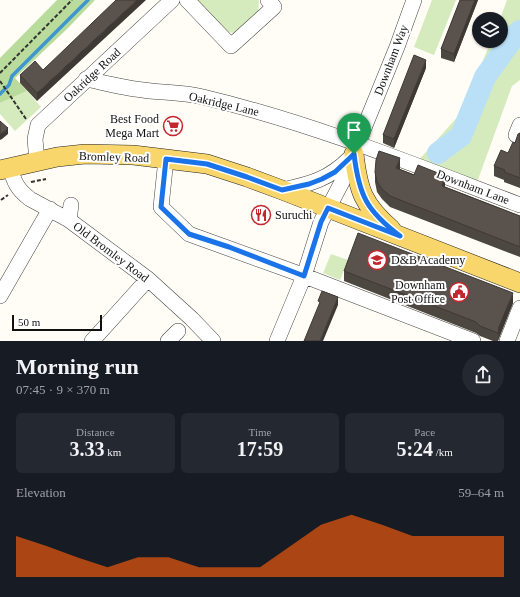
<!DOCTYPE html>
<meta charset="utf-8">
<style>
body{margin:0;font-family:"Times New Roman",serif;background:#242831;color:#f1f3f6;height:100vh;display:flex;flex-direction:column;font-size:15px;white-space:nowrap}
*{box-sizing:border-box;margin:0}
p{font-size:13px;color:#9ea1a6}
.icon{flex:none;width:22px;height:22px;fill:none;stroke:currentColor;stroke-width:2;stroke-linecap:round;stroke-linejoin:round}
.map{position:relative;height:341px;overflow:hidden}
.side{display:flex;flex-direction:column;background:#171b24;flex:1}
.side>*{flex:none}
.fabs{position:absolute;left:472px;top:12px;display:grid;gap:8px}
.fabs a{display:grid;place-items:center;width:36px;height:36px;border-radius:50%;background:#171b24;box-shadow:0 1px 3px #0004;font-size:20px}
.scale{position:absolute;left:12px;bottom:10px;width:90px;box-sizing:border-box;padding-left:4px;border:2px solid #111;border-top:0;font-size:11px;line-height:14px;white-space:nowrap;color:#111;-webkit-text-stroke:3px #fff;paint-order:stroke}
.pin{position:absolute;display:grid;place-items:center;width:34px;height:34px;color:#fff;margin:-41px -17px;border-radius:50% 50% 50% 0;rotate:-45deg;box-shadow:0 0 4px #0007}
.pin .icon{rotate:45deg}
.round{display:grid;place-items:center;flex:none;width:42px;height:42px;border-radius:21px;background:#242831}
.overview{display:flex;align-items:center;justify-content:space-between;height:68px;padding:0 16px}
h1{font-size:22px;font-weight:600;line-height:30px}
.stats{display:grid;grid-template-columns:repeat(3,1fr);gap:6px;height:68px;padding:4px 16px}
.stats div{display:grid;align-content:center;border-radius:6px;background:#242831;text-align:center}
.stats b{font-size:20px;font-weight:600}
.stats small{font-size:11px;font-weight:400}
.stats p{font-size:11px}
.chart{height:112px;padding:8px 16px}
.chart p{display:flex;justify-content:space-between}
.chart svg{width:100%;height:72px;margin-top:4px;fill:#ea580c;opacity:.7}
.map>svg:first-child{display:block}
.green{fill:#d5ebbd}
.forest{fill:#b9dc9c}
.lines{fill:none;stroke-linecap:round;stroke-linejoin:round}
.stream{stroke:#3f96cf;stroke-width:3.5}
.river{stroke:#b9e0f7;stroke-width:22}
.minor-casing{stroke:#444;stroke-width:16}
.major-casing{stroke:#222;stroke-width:20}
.path{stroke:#333;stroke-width:2;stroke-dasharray:4 2;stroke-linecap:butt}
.minor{stroke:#fff;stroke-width:15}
.major{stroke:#f9d66b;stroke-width:19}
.wall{fill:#4d4742}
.shaded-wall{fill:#3f3936}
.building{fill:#5a524d;stroke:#3f3936}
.route-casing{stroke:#fff;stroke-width:8}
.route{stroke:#1a73e8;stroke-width:5}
.labels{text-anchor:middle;stroke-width:4;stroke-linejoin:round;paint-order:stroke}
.street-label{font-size:12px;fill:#111;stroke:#fff}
.poi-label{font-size:12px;fill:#111;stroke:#fff;text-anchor:end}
</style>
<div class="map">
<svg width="520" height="341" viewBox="0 0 520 341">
<rect width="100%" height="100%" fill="#fffdf5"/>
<path class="green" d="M195 0H259L258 14 240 32 234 33 227 32Z
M432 0H456L434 55 414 47Z
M507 0H520V80L512 86 476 185 416 163 462 112 491 41H501V19H500Z
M27 91 41 107 15 131 0 114V103Z
M331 254 348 260 340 280 323 273Z"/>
<path class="forest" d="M57 0H95L67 29 15 78 27 91 0 103V58Z"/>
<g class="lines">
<path class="stream" d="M0 94 9 85 12 76 88 0"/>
<path class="river" d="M438 153 461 136 485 77 516 34 520 31"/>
<g class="minor-casing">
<path id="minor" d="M187 0 231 46 274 7 268 0
M86 79C105 83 124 88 143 90 162 93 183 92 203 97 312 123 415 165 520 205
M516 135 520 125
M166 159 161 207 189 234 297 273 473 341
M37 161 35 139 38 125 172 0
M10 167C14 182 17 189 30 199L69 220 148 279 192 319 213 341
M282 190C311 184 329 179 350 158
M69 220 71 205
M0 296 50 209
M92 341 148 279
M168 341 178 331
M277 341 304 276 321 222 342 182 397 47 414 0
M507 341 520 308"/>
</g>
<g class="major-casing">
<path id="major" d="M354 154C358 190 363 205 391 229
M0 170 57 157 85 154 133 155 207 164 247 177 282 190 520 283"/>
</g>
<path class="path" d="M0 73 72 0
M0 81 26 119
M31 182 46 179
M1 200 8 195"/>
<use href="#minor" class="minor"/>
<use href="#major" class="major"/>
</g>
<path class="wall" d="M460 0H478L454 62 441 58V49Z
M426 68 394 148 383 143V135Z
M43 70 37 101 20 83V75Z
M520 133V188L504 182V180L494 176V166L508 153 515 143Z
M400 169 520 216V257L390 207 382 199 377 192 375 182V172Z
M344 271 513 303 499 338 498 341H493L480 336 476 333 344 281Z"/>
<path class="shaded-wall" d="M137 0H146L37 101V93Z
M475 0H478L454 62V54Z
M426 60V68L394 148V139Z
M8 128V134L2 139 0 140V135Z
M400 158V169L396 178V168Z
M445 176V187L442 186Z
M513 293V303L499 338 498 341 499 327Z
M338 297V305L323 341H320Z"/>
<path class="building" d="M116 0H137L37 93 20 75 35 61 43 70Z
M460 0H475L454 54 441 49Z
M414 55 426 60 394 139 383 135Z
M0 121 8 128 2 133 0 135Z
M520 133V178L504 172 505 170 494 166 501 150 508 153 513 142 515 143 518 134Z
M379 151 400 158 396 168 414 175 418 165 443 175 445 176 442 186 520 216V247L390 196 382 189 377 182 375 172 376 160Z
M358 233 513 293 499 327 498 333 480 326 476 322 344 271Z
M322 291 338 297 320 341H304L320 302 318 301Z"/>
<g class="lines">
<g class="route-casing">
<path id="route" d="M354 154C359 196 367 211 400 236L328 208 321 222 304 276 229 247 189 234 161 207 166 159 207 164 247 177 282 190 309 184 322 179 335 172Z"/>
</g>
<use href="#route" class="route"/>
</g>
<defs>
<g id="supermarket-ring" transform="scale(1)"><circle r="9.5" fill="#fff" stroke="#c4262e" stroke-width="1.5"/><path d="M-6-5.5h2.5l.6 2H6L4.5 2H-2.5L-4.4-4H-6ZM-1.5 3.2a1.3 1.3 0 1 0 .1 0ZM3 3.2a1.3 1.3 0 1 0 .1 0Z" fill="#c4262e"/></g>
<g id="restaurant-ring" transform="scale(1)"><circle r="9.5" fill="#fff" stroke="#c4262e" stroke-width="1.5"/><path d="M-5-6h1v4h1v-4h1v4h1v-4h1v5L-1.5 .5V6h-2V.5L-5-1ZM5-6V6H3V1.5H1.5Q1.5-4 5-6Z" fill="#c4262e"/></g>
<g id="university-ring" transform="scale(1)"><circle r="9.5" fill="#fff" stroke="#c4262e" stroke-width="1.5"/><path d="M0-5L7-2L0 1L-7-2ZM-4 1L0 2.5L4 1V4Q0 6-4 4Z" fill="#c4262e"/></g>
<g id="civic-ring" transform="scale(1)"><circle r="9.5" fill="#fff" stroke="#c4262e" stroke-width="1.5"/><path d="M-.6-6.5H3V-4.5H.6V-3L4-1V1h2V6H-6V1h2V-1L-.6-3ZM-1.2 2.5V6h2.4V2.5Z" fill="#c4262e"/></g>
</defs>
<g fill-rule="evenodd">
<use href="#supermarket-ring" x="173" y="126"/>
<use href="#restaurant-ring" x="261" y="215"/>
<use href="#university-ring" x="377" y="260"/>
<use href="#civic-ring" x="459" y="292"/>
</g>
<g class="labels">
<g class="street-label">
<text transform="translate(391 60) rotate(-69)" y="4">Downham Way</text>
<text transform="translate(92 75) rotate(-43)" y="4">Oakridge Road</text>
<text transform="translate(224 104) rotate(13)" y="4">Oakridge Lane</text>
<text transform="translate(114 157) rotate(2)" y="4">Bromley Road</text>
<text transform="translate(473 187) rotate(21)" y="4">Downham Lane</text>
<text transform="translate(111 252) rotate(37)" y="4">Old Bromley Road</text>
</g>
<g class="poi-label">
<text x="159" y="123">Best Food<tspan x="159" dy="14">Mega Mart</tspan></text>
<text x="275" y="219" text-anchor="start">Suruchi</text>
<text x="391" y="264" text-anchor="start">D&amp;B Academy</text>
<text x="445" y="289">Downham<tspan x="445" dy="14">Post Office</tspan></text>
</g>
</g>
</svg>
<div class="fabs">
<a><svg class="icon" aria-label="layers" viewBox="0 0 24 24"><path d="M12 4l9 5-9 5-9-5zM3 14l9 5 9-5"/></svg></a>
</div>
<div class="scale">50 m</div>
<div class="pin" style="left:354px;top:154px;background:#1e9e55"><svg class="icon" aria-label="arrive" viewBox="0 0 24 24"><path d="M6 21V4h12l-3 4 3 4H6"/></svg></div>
</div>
<section class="side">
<div class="overview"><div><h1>Morning run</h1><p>07:45 · 9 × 370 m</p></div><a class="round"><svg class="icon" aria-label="share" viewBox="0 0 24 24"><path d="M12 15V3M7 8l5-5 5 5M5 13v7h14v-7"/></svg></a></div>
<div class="stats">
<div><p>Distance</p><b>3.33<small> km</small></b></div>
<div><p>Time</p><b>17:59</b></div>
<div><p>Pace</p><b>5:24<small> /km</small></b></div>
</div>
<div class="chart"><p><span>Elevation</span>59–64 m</p>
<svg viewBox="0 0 160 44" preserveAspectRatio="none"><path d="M0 44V19L10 25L20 32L30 38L40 32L50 32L60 38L70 38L80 38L90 25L100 12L110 6L120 12L130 19L140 19L150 19L160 19V44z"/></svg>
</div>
</section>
